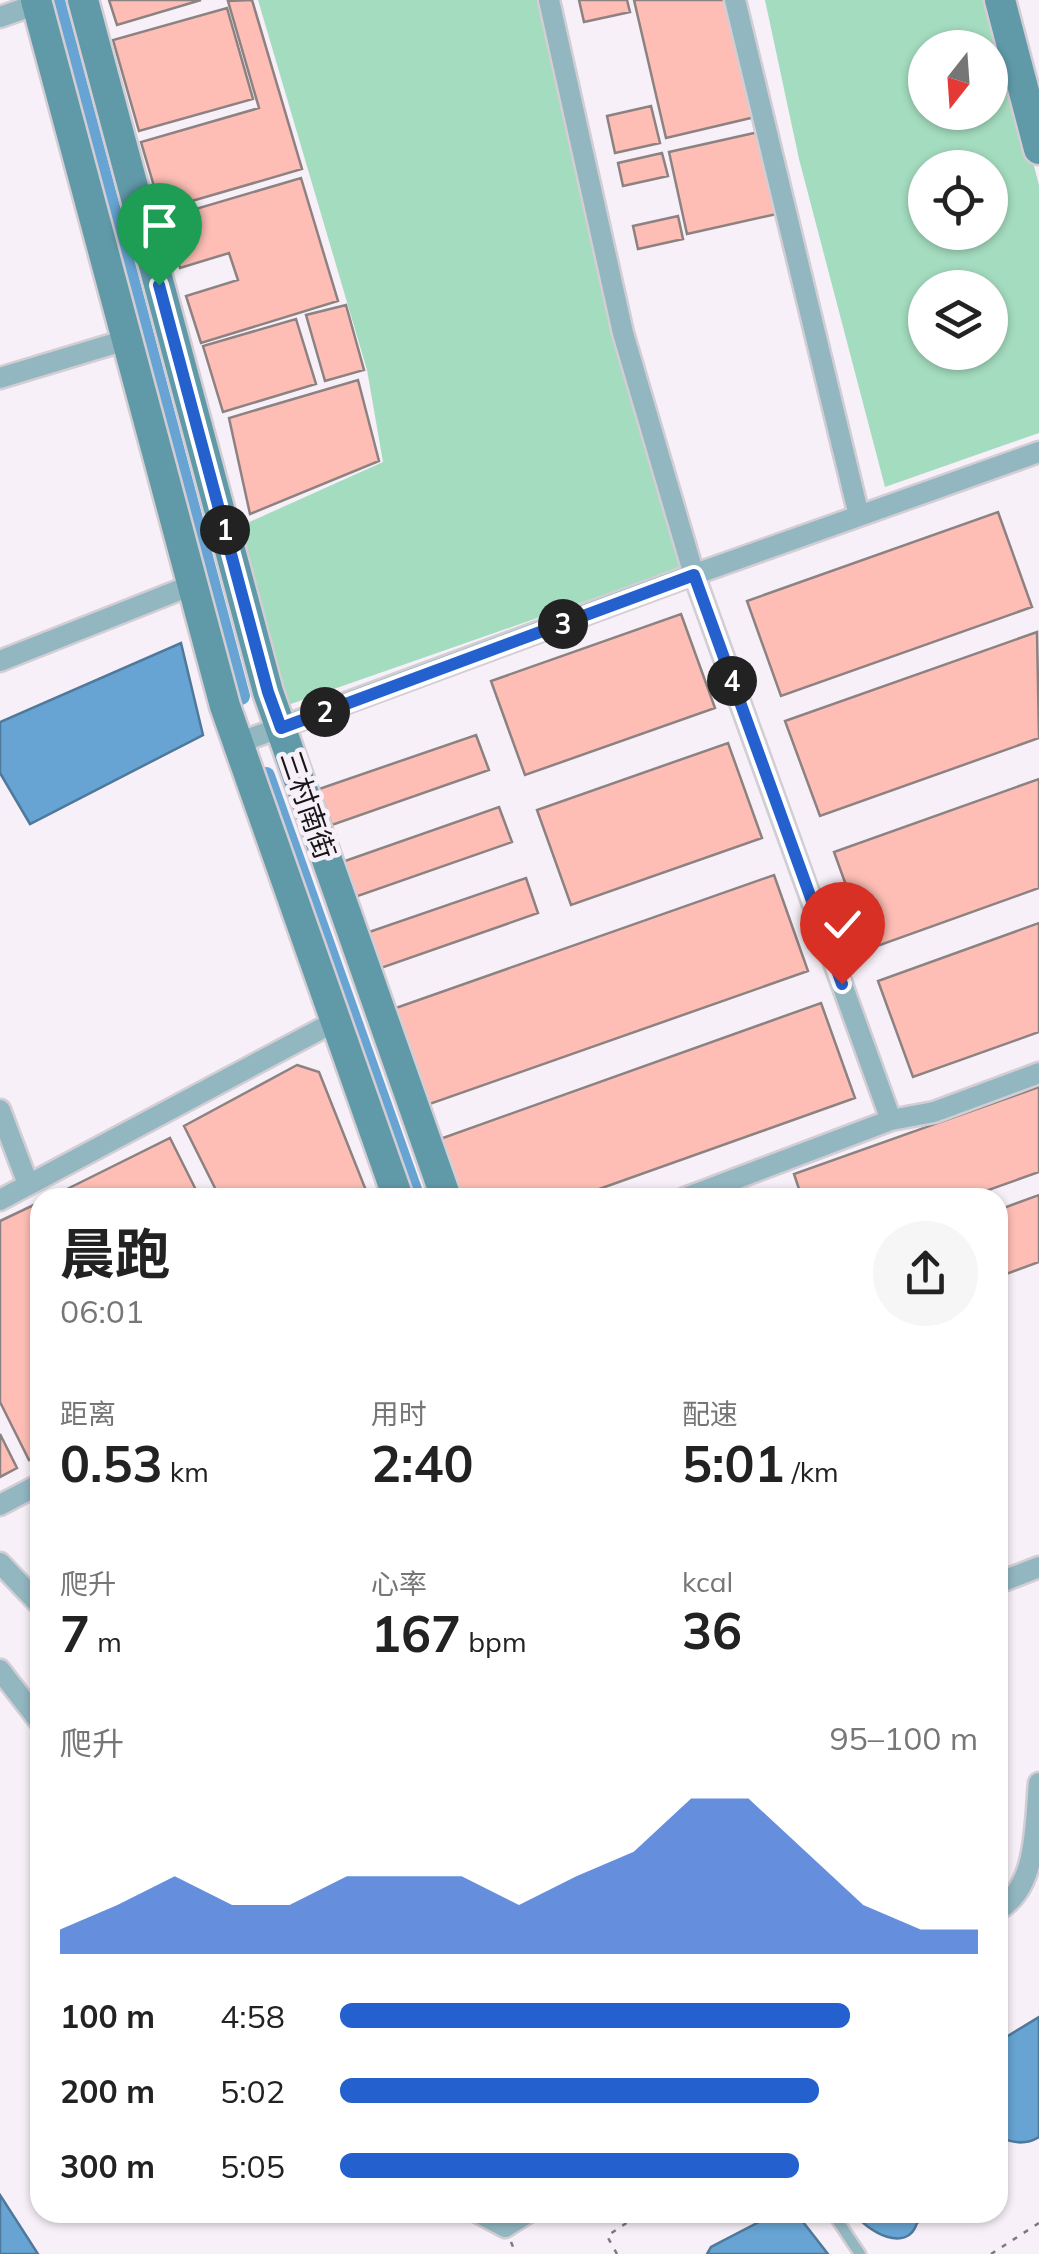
<!DOCTYPE html>
<html lang="zh">
<meta charset="utf-8">
<style>
body{margin:0;font-family:Mulish,"Noto Sans SC",sans-serif;background:#f6f6f6;color:#222;height:100vh;display:flex;flex-direction:column;font-size:38px;white-space:nowrap}
*{box-sizing:border-box;margin:0}
p{font-size:32px;color:#767676}
.icon{flex:none;width:55px;height:55px;fill:none;stroke:currentColor;stroke-width:2;stroke-linecap:round;stroke-linejoin:round}
.map{position:relative;flex:1;overflow:hidden}
.drawer{position:absolute;left:30px;top:1188px;width:978px;height:1035px;display:flex;flex-direction:column;background:#fff;border-radius:30px;box-shadow:0 2px 8px #0004}
.drawer>*{flex:none}
.needle{width:65px;rotate:197deg}
.buttons{position:absolute;left:908px;top:30px;display:grid;gap:20px}
.buttons a{display:grid;place-items:center;width:100px;height:100px;border-radius:50%;background:#fff;box-shadow:0 2px 8px #0004;font-size:50px}
.pin{position:absolute;display:grid;place-items:center;width:85px;height:85px;color:#fff;margin:-102px -42px;border-radius:50% 50% 50% 0;rotate:-45deg;box-shadow:0 0 10px #0007}
.pin .icon{rotate:45deg}
.km{position:absolute;width:50px;height:50px;margin:-25px;border-radius:50%;background:#222;color:#fff;font-size:28px;line-height:50px;text-align:center}
.round{display:grid;place-items:center;flex:none;width:105px;height:105px;border-radius:52px;background:#f6f6f6}
.head{display:flex;align-items:center;justify-content:space-between;height:170px;padding:0 30px}
h1{font-size:55px;font-weight:700;line-height:75px}
.stats{display:grid;grid-template-columns:repeat(3,1fr);gap:15px;height:170px;padding:10px 30px}
.stats div{display:grid;align-content:center}
.stats b{font-size:50px;font-weight:700}
.stats small{font-size:28px;font-weight:400}
.stats p{font-size:28px}
.chart{height:280px;padding:20px 30px}
.chart p{display:flex;justify-content:space-between}
.chart svg{width:100%;height:180px;margin-top:10px;fill:#2561ce;opacity:.7}
ul{padding:0 30px;list-style:none;font-size:32px}
li{display:grid;grid-template-columns:160px 120px 1fr;align-items:center;height:75px}
li i{height:25px;border-radius:12px;background:#2561ce}
.map>svg:first-child{display:block}
.green{fill:#a4dcbf;fill-rule:evenodd}
.water{fill:#67a4d3;stroke:#4f799b;stroke-width:2.5}
.lines{fill:none;stroke-linecap:round;stroke-linejoin:round}
.canal{stroke:#67a4d3;stroke-width:18}
.building{fill:#febeb6;stroke:#8c8281;stroke-width:2.5}
.lane-casing{stroke:#d3cdd4;stroke-width:15}
.street-casing{stroke:#d3cdd4;stroke-width:25}
.secondary-casing{stroke:#d3cdd4;stroke-width:35}
.path{stroke:#7c787d;stroke-width:2.5;stroke-dasharray:5 8;stroke-linecap:butt}
.lane{stroke:#92b7c1;stroke-width:10}
.street{stroke:#92b7c1;stroke-width:20}
.secondary{stroke:#609aa8;stroke-width:30}
.route-casing{stroke:#fff;stroke-width:20}
.route{stroke:#2561ce;stroke-width:12}
.labels{text-anchor:middle;stroke-width:9;stroke-linejoin:round;paint-order:stroke}
.street-label{font-size:28px;fill:#171517;stroke:#f7f0f8}
</style>
<div class="map">
<svg width="1039" height="2254" viewBox="0 0 1039 2254">
<rect width="100%" height="100%" fill="#f7f0f8"/>
<path class="green" d="M258 0H539L615 332 683 567 288 705 236 528 383 462 367 370Z
M765 0H990L1039 185V433L885 487 799 159ZM925 48H990V112H925ZM925 168H990V232H925ZM925 288H990V352H925Z"/>
<path class="water" d="M181 643 203 735 30 824 0 773V722Z
M1039 2017V2137C1026 2145 1011 2143 998 2136V2042Z
M0 2195 38 2254H0Z
M778 2212 796 2213 828 2254H707L711 2247Z
M854 2213H937L917 2223C907 2254 868 2232 854 2213Z"/>
<g class="lines">
<path class="canal" d="M56 0 241 696
M266 776 416 1198"/>
</g>
<path class="building" d="M109 0H201L117 25Z
M252 0 302 169 161 210 141 142 259 108 228 1Z
M579 0H627L630 12 584 22Z
M634 0H728L755 117 666 138Z
M227 8 253 99 139 131 113 40Z
M651 106 660 143 615 153 607 116Z
M763 131 781 213 687 234 669 152Z
M662 153 668 176 623 186 618 163Z
M301 178 338 301 201 343 186 296 238 280 229 253 180 268 165 218Z
M678 216 683 239 638 249 633 226Z
M346 305 364 370 325 381 306 315Z
M296 319 316 384 223 412 203 346Z
M358 380 379 461 250 514 229 418Z
M998 512 1032 607 781 696 747 601Z
M681 614 715 708 525 775 491 681Z
M1037 632 1039 738 820 816 785 721Z
M476 735 489 770 332 825 319 789Z
M728 743 762 838 571 905 537 810Z
M1039 779V888L869 949 834 852Z
M499 807 512 842 355 897 342 862Z
M774 875 808 971 424 1106 390 1010Z
M526 878 538 913 381 968 369 932Z
M1039 923V1032L913 1077 878 981Z
M821 1003 855 1098 574 1198H461L440 1139Z
M297 1065 319 1072 369 1198H220L184 1126Z
M1039 1087V1172L966 1198H802L794 1174Z
M170 1138 200 1198H49Z
M1039 1195V1262L998 1277V1210Z
M40 1202V1455L29 1460 0 1402V1221Z
M0 1434 17 1468 0 1477Z"/>
<g class="lines">
<g class="lane-casing">
<path id="lane" d="M832 2212 860 2254"/>
</g>
<g class="street-casing">
<path id="street" d="M549 0 623 333 694 575 891 1120
M735 0 859 516
M0 17 37 4
M0 378 126 340
M0 661 192 585
M238 743 676 581 1039 452
M0 1110 28 1184
M685 1198 891 1120 934 1112 1039 1073
M0 1200 336 1021
M0 1505 40 1484
M0 1563 40 1605
M998 1583 1039 1567
M0 1670 40 1722
M998 1910C1038 1887 1035 1823 1039 1783
M477 2212 505 2227 529 2212"/>
</g>
<g class="secondary-casing">
<path id="secondary" d="M36 0 225 706 398 1198
M83 0 268 692 446 1198
M1000 0 1039 149"/>
</g>
<path class="path" d="M686 2218 689 2212
M511 2242 516 2254
M617 2254 607 2236 643 2212
M991 2254 1039 2223"/>
<use href="#lane" class="lane"/>
<use href="#street" class="street"/>
<use href="#secondary" class="secondary"/>
</g>
<g class="lines">
<g class="route-casing">
<path id="route" d="M159 285 268 692 281 728 694 575 842 984"/>
</g>
<use href="#route" class="route"/>
</g>
<g class="labels">
<g class="street-label">
<text transform="translate(308 805) rotate(71)" y="10">三村南街</text>
</g>
</g>
</svg>
<div class="buttons">
<a><svg class="needle" viewBox="-14 -14 28 28"><path d="M0-13l5 13h-10z" fill="#e53935"/><path d="M0 13l5-13h-10z" fill="#767676"/></svg></a>
<a><svg class="icon" aria-label="locate" viewBox="0 0 24 24"><circle cx="12" cy="12" r="6"/><path d="M12 2v4M12 18v4M2 12h4M18 12h4"/></svg></a>
<a><svg class="icon" aria-label="layers" viewBox="0 0 24 24"><path d="M12 4l9 5-9 5-9-5zM3 14l9 5 9-5"/></svg></a>
</div>
<div class="pin" style="left:159px;top:285px;background:#1e9e55"><svg class="icon" aria-label="arrive" viewBox="0 0 24 24"><path d="M6 21V4h12l-3 4 3 4H6"/></svg></div>
<div class="pin" style="left:842px;top:984px;background:#d93025"><svg class="icon" aria-label="check" viewBox="0 0 24 24"><path d="M5 12l5 5 9-10"/></svg></div>
<b class="km" style="left:225px;top:530px">1</b>
<b class="km" style="left:325px;top:712px">2</b>
<b class="km" style="left:563px;top:624px">3</b>
<b class="km" style="left:732px;top:681px">4</b>
<section class="drawer">
<div class="head"><div><h1>晨跑</h1><p>06:01</p></div><a class="round"><svg class="icon" aria-label="share" viewBox="0 0 24 24"><path d="M12 15V3M7 8l5-5 5 5M5 13v7h14v-7"/></svg></a></div>
<div class="stats">
<div><p>距离</p><b>0.53<small> km</small></b></div>
<div><p>用时</p><b>2:40</b></div>
<div><p>配速</p><b>5:01<small> /km</small></b></div>
</div>
<div class="stats">
<div><p>爬升</p><b>7<small> m</small></b></div>
<div><p>心率</p><b>167<small> bpm</small></b></div>
<div><p>kcal</p><b>36</b></div>
</div>
<div class="chart"><p><span>爬升</span>95–100 m</p>
<svg viewBox="0 0 160 44" preserveAspectRatio="none"><path d="M0 44V38L10 32L20 25L30 32L40 32L50 25L60 25L70 25L80 32L90 25L100 19L110 6L120 6L130 19L140 32L150 38L160 38V44z"/></svg>
</div>
<ul>
<li><b>100 m</b>4:58<i style="width:80%"></i></li>
<li><b>200 m</b>5:02<i style="width:75%"></i></li>
<li><b>300 m</b>5:05<i style="width:72%"></i></li>
</ul>
</section>
</div>
